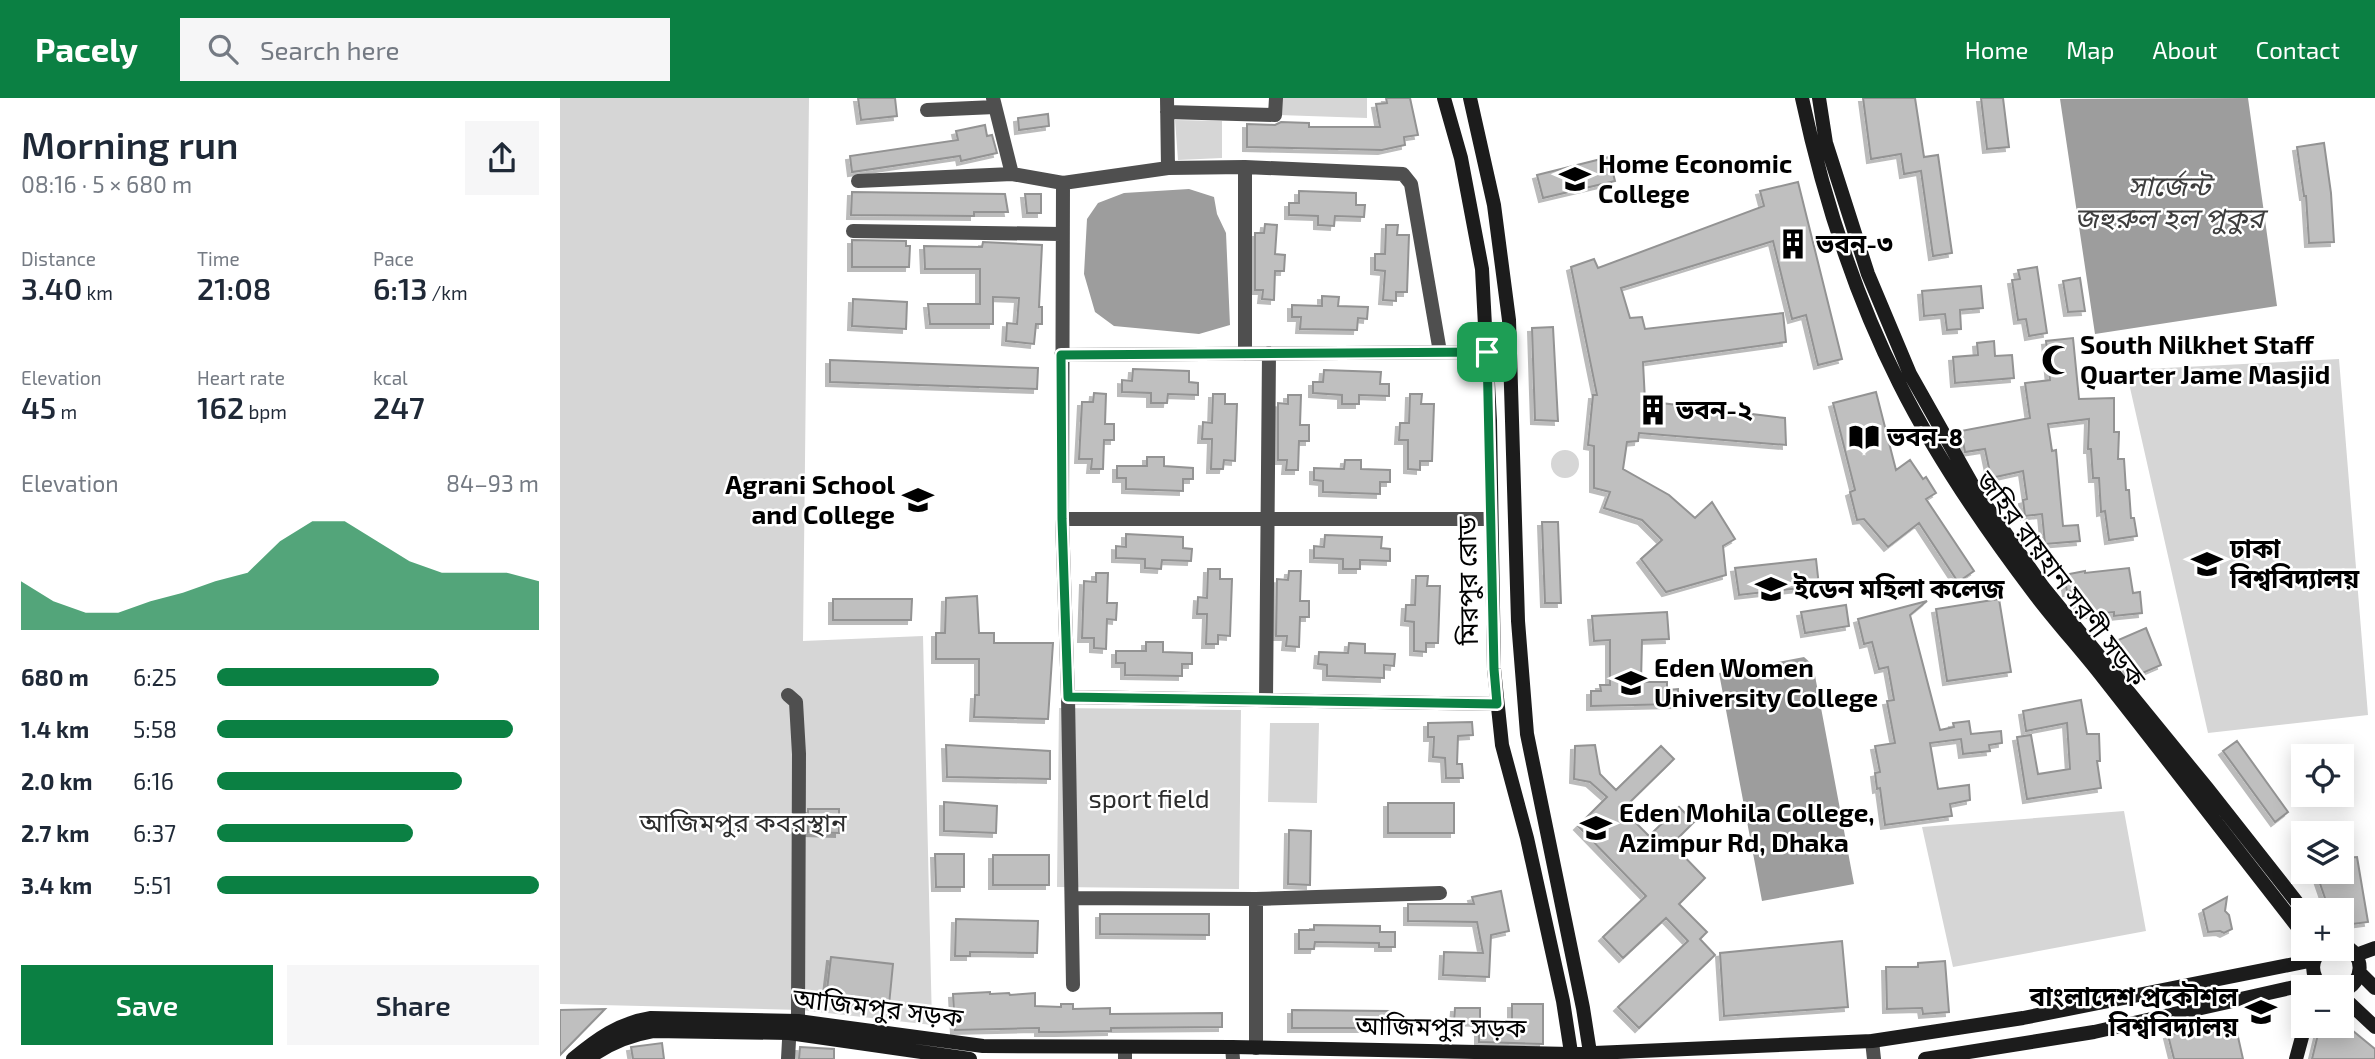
<!DOCTYPE html>
<meta charset="utf-8">
<style>
body{margin:0;font-family:"Exo 2","Noto Sans Bengali",sans-serif;background:#f6f6f7;color:#1f2937;height:100vh;display:flex;flex-direction:column;font-size:26px;white-space:nowrap}
*{box-sizing:border-box;margin:0}
p{font-size:23px;color:#747a83}
.icon{flex:none;width:38px;height:38px;fill:none;stroke:currentColor;stroke-width:2;stroke-linecap:round;stroke-linejoin:round}
.map{position:relative;flex:1;overflow:hidden}
.drawer{display:flex;flex-direction:column;background:#fff;width:560px}
.drawer>*{flex:none}
.tools{position:absolute;left:1731px;top:646px;display:grid;gap:14px}
.tools a{display:grid;place-items:center;width:63px;height:63px;border-radius:0px;background:#fff;box-shadow:0 4px 18px #0003;font-size:35px}
.pin{position:absolute;display:grid;place-items:center;width:60px;height:60px;color:#fff;margin:-30px;border-radius:14px;box-shadow:0 4px 10px #0006}
.round{display:grid;place-items:center;flex:none;width:74px;height:74px;border-radius:0px;background:#f6f6f7}
.summary{display:flex;align-items:center;justify-content:space-between;height:119px;padding:0 21px}
h1{font-size:38px;font-weight:600;line-height:52px}
.stats{display:grid;grid-template-columns:repeat(3,1fr);gap:10px;height:119px;padding:7px 21px}
.stats div{display:grid;align-content:center}
.stats b{font-size:30px;font-weight:600}
.stats small{font-size:19px;font-weight:400}
.stats p{font-size:19px}
.chart{height:196px;padding:14px 21px}
.chart p{display:flex;justify-content:space-between}
.chart svg{width:100%;height:126px;margin-top:7px;fill:#0b8043;opacity:.7}
.action{display:flex;gap:14px;margin-top:auto;padding:14px 21px}
.action a{flex:1;height:80px;border-radius:0px;background:#0b8043;color:#fff;font-size:28px;font-weight:600;line-height:80px;text-align:center}
.action a+a{background:#f6f6f7;color:#1f2937}
ul{padding:0 21px;list-style:none;font-size:23px}
li{display:grid;grid-template-columns:112px 84px 1fr;align-items:center;height:52px}
li i{height:18px;border-radius:9px;background:#0b8043}
header{display:flex;align-items:center;gap:42px;box-sizing:border-box;height:98px;padding:0 35px;background:#0b8043;color:#fff}
header strong{font-size:33px}
nav{display:flex;gap:38px;margin-inline-start:auto;font-size:24px}
.search{width:490px;height:63px;background:#f6f6f7;display:flex;align-items:center;gap:18px;box-sizing:border-box;padding:0 24px;border-radius:0px;color:#747a83;font-size:26px}
main{display:flex;flex:1;min-height:0}
.map>svg:first-child{display:block}
.green{fill:#d6d6d6}
.water{fill:#9d9d9d}
.building{fill:#bfbfbf;stroke:#939393;stroke-width:2;filter:url(#shadow)}
.lines{fill:none;stroke-linecap:round;stroke-linejoin:round}
.minor{stroke:#4f4f4f;stroke-width:14}
.secondary{stroke:#1c1c1c;stroke-width:14}
.route-casing{stroke:#fff;stroke-width:14}
.route{stroke:#0b8043;stroke-width:9}
.labels{text-anchor:middle;stroke-width:5;stroke-linejoin:round;paint-order:stroke}
.poi-label{font-size:26px;font-weight:bold;fill:#000;stroke:#fff;text-anchor:start}
.street-label{font-size:26px;fill:#000;stroke:#fff}
.park-label{font-size:26px;fill:#2d2d2d;stroke:#fff}
.water-label{font-size:28px;font-style:italic;fill:#3e3e3e;stroke:#fff}
</style>
<header>
<strong>Pacely</strong>
<div class="search"><svg class="icon" aria-label="search" viewBox="0 0 24 24"><circle cx="10" cy="10" r="6"/><path d="M15 15l6 6"/></svg>Search here</div>
<nav><a>Home</a><a>Map</a><a>About</a><a>Contact</a></nav>
</header>
<main>
<section class="drawer">
<div class="summary"><div><h1>Morning run</h1><p>08:16 · 5 × 680 m</p></div><a class="round"><svg class="icon" aria-label="share" viewBox="0 0 24 24"><path d="M12 15V3M7 8l5-5 5 5M5 13v7h14v-7"/></svg></a></div>
<div class="stats">
<div><p>Distance</p><b>3.40<small> km</small></b></div>
<div><p>Time</p><b>21:08</b></div>
<div><p>Pace</p><b>6:13<small> /km</small></b></div>
</div>
<div class="stats">
<div><p>Elevation</p><b>45<small> m</small></b></div>
<div><p>Heart rate</p><b>162<small> bpm</small></b></div>
<div><p>kcal</p><b>247</b></div>
</div>
<div class="chart"><p><span>Elevation</span>84–93 m</p>
<svg viewBox="0 0 160 44" preserveAspectRatio="none"><path d="M0 44V27L10 34L20 38L30 38L40 34L50 31L60 27L70 24L80 13L90 6L100 6L110 13L120 20L130 24L140 24L150 24L160 27V44z"/></svg>
</div>
<ul>
<li><b>680 m</b>6:25<i style="width:69%"></i></li>
<li><b>1.4 km</b>5:58<i style="width:92%"></i></li>
<li><b>2.0 km</b>6:16<i style="width:76%"></i></li>
<li><b>2.7 km</b>6:37<i style="width:61%"></i></li>
<li><b>3.4 km</b>5:51<i style="width:100%"></i></li>
</ul>
<div class="action"><a>Save</a><a>Share</a></div>
</section>
<div class="map">
<svg width="1815" height="961" viewBox="0 0 1815 961">
<defs>
<filter id="shadow"><feDropShadow dx="-4" dy="4" stdDeviation="0" flood-color="#0004"/></filter>
</defs>
<rect width="100%" height="100%" fill="#fff"/>
<path class="green" d="M0 0H249L243 543 363 538 372 927 241 912 0 906Z
M720 0H807V20L719 17Z
M615 22 662 23V60L618 62Z
M1779 261 1808 617 1648 635 1566 272Z
M991 366a14 14 0 1 1 28 0a14 14 0 1 1-28 0Z
M499 610 681 612 679 791 497 789Z
M710 625H759L757 705 708 704Z
M1564 713 1586 833 1393 869 1362 729Z"/>
<path class="water" d="M1688 0 1717 208 1535 236 1500 1Z
M629 91 654 99 657 116 666 135 670 227 639 236 554 228 535 214 524 176 527 121 538 105 564 95Z
M1244 559 1253 567 1294 786 1202 803 1159 575Z"/>
<path class="building" d="M298 0H335L337 18 301 22Z
M826 0H850L858 37 844 39 845 47 822 52 687 49V26L715 27 721 24 749 25V29H820L816 6 827 5Z
M1303 0H1355L1364 59 1378 57 1392 155 1373 158 1361 73 1344 76 1341 56 1311 61Z
M1421 0H1443L1449 49 1427 51Z
M488 16 489 28 459 32 458 20Z
M425 27 427 38 432 37 437 55 401 63 400 58 292 74 290 58 398 42 396 33Z
M1764 45 1771 95 1774 144 1749 145 1746 98H1744L1737 49Z
M1049 59 1055 83 983 100 977 77Z
M1238 84 1282 261 1258 267 1246 217 1232 221 1213 143 1061 190 1070 220 1082 219 1085 231 1223 215 1226 244 1083 264 1085 303 1225 320 1226 347 1079 335 1078 343 1067 344 1063 371 1109 397 1135 420 1152 404 1175 441 1163 448 1166 477 1106 494 1081 461 1102 442 1082 422 1044 410 1050 394 1034 390V348L1028 347 1033 297H1037L1011 169 1034 161 1038 170 1204 108 1200 93Z
M739 93 796 95V107H805L804 119 775 118 774 128 758 127V118L729 117V105H739Z
M292 94 445 96 448 114H414V118L291 117Z
M465 96H481V115H467Z
M705 126 717 127 715 156 725 157 724 173H715L714 202 702 201 703 192H695V135H704Z
M826 127H838L837 137H849L847 194H836V203L823 202 825 173 815 172V156H825Z
M292 142 346 143V148H350L349 169H292Z
M423 144 482 147 479 209H482V226H476L474 246 446 243 447 225 457 226 459 200 433 199V226H370L368 206H420V171H365L364 148 422 149Z
M1477 169 1487 235 1469 238 1466 221 1458 222 1452 182 1460 181 1458 172Z
M1520 180 1525 213 1508 214 1503 183Z
M1421 188 1423 210 1400 212 1401 231 1387 232 1385 216 1364 218 1362 193Z
M762 198 779 199 778 208 808 209 807 221 798 220 797 232 740 231 741 219H732V207L762 208Z
M293 201 347 204 346 231 292 228Z
M993 229 998 323 975 322 972 230Z
M1513 240 1519 301 1554 300V334H1559L1558 361H1564L1566 392H1569L1571 420H1574L1577 438 1549 442 1545 413 1541 414 1539 380H1533L1531 351H1528L1529 321 1488 326 1492 353 1496 352 1503 428 1518 427 1520 443 1485 446 1482 416 1465 418 1463 402 1467 401 1463 373 1431 380 1425 351 1405 354 1401 333 1470 320 1465 285 1490 282 1486 243Z
M1434 243 1435 258 1452 257 1454 280 1395 285 1393 259 1418 257 1417 245Z
M270 262 478 270 477 291 270 284Z
M573 271 629 273V284L638 285V297L608 296 607 305H591V295L562 294V282L572 283Z
M764 272 821 274 820 286H829V298L799 297V306H782V297L753 295V284H763Z
M1316 294 1336 372 1350 362 1363 381 1366 379 1376 395 1366 401 1414 473 1398 484 1359 425 1328 449 1304 421 1297 422 1290 394 1295 392 1273 305Z
M534 295 546 296 545 326H554V342H544L543 371H531L532 361H519L522 304H533Z
M653 296H665V306H677L675 363 664 362 663 371H651L652 341H642L643 324 652 325Z
M850 296H862L861 306H874L872 363H860V372L848 371V342H839L840 325H849Z
M728 297H741L740 327H749V343H739L738 372H726L727 362H718V305L728 306Z
M587 359H604V368L633 370V381H623V393L566 391V380H557V368H587Z
M785 362H801V371L830 372V384H820V396L763 394V383L754 382V370L784 371Z
M982 424H998L1001 505H985Z
M566 436 623 439V450L632 451 631 463 602 462 601 471 585 470V461L556 460V448L566 449Z
M765 437 822 439 821 450 830 451V463L800 462V471H783V461L754 460V448L764 449Z
M1256 461 1259 488 1179 497 1175 470Z
M1569 470 1573 495 1580 494 1582 515 1554 518V514L1519 517 1517 492 1507 494 1504 477 1525 473V475Z
M648 471H660V481H672L670 538 658 537V546H646L647 516H637L638 499 647 500Z
M729 473H741L740 503H749V519H740L739 549 726 548 727 538H716L717 481 728 482Z
M536 475H548L547 505H557L556 522 547 521 546 551 534 550V540H522L524 483 536 484Z
M856 478H868L867 488H880L878 545H866V554L854 553V524L845 523 846 507H855Z
M417 498 419 535H434V545H493L488 621 414 619 415 597H419V561H376V535H385L386 500Z
M273 501H352L351 522H273Z
M1439 501 1451 574 1387 583 1376 511Z
M1367 503 1350 517 1380 632 1394 629 1393 625 1409 623 1411 636 1441 633 1442 645 1429 647 1430 653 1403 656 1401 641 1370 645 1378 691 1409 687 1410 702 1390 706 1392 718 1325 727 1320 690 1317 691 1315 675 1320 674 1315 648 1335 645 1327 603 1334 602 1328 569 1319 571 1312 544 1304 546 1298 521Z
M1286 507 1289 528 1245 535 1241 514Z
M1107 514 1109 541 1082 542 1081 584H1107V592L1118 591V606L1031 608V593H1041L1040 587H1050V542L1034 543 1032 518Z
M1586 530 1601 567 1571 580 1556 543Z
M586 544H603V554L632 555V566H622V578L565 577V565H556V553H586Z
M789 545 805 546V555L835 556 834 568 824 567V580L767 578V567L758 566 759 554 788 555Z
M1521 602 1527 636H1539L1540 663H1537L1541 690 1467 701 1457 639 1471 637 1478 676 1510 671 1507 625 1466 633 1463 613Z
M912 624 913 637 898 638 897 666H902L903 680H886L885 660 873 659 874 639H868V625Z
M1677 643 1728 714 1715 724 1663 653Z
M386 647 490 653V681L387 679Z
M1035 647 1040 676 1056 692 1101 648 1114 661 1069 705 1074 710 1068 717 1089 738 1119 709 1134 724 1112 746 1145 780 1119 806 1147 834 1140 841 1155 857 1079 930 1058 909 1128 843 1106 820 1063 860 1043 839 1086 798 1018 728 1047 699 1030 684 1014 681 1015 648Z
M384 704 437 708 436 735 384 733Z
M828 705H894V735H828Z
M248 711H279V735L248 734Z
M729 732 751 733 750 787 728 786Z
M375 756H404V789H376Z
M433 757H489V787H433Z
M1797 759 1808 824 1785 827 1782 823V812H1772L1767 806 1756 774H1782V760Z
M941 793 949 833 931 837 929 879 883 877 884 854 923 855 917 824 848 823V806H914L912 799Z
M1667 799 1665 813 1669 817 1672 831 1664 835 1660 833 1648 834 1643 812Z
M540 816H649V837L540 836Z
M396 821 478 823 477 855 410 854V858H395Z
M754 827 820 828V834H835V849H819V845L755 844 754 851H739V832H754Z
M1282 843 1288 909 1164 918 1160 855Z
M271 859 333 866 329 907 266 900Z
M1385 863 1389 914 1363 916 1362 910 1327 911 1326 869H1358V865Z
M430 894V896L449 895 450 897 475 895V908L501 909V906H513V911L550 910V916L662 915V929L551 930V933L499 934H479V930L395 932 393 896Z
M952 906H983V946L919 944V931H952Z
M895 910H920V924L894 923Z
M45 911 0 957V912Z
M732 912 830 913 831 930H732Z
M1674 921 1683 961H1614L1608 937Z
M1760 928H1787L1815 951V961H1752Z
M102 945 104 961H73L71 949Z
M240 949 274 951V961H239Z"/>
<g class="lines">
<path class="minor" d="M433 0 452 76
M607 0 608 70
M367 12 435 9
M607 14 715 17 716 0
M685 69V256
M298 83 452 76 503 85 608 70 685 69 843 76 851 86 880 254
M503 85 502 421 508 599 513 887
M293 133 501 136
M501 257 927 254
M502 421H931
M228 597 236 604 239 656 238 923
M508 599 937 606
M706 602 709 255
M512 800 696 801 880 795
M1312 943 1314 961
M672 949 673 961
M696 950V801
M228 961 230 924
M565 961V949"/>
<path class="secondary" d="M884 0 901 60 922 171 930 323 934 571 942 647 967 740 1003 903 1012 961
M910 0 934 107 949 222 958 523 967 636 1023 910 1031 961
M1242 0C1263 98 1294 196 1339 285 1376 359 1424 429 1474 495 1495 523 1519 549 1541 577 1609 663 1676 750 1743 836
M1259 0 1266 45 1308 176 1350 276 1416 393 1483 489 1647 690 1743 812
M1782 847C1806 855 1805 885 1782 893
M1796 857 1815 850
M1800 875 1815 890
M1762 889C1750 876 1750 862 1763 850
M1782 898 1815 929
M13 961C37 941 59 925 91 920L238 923 423 948 672 949 1011 956 1312 943 1463 920 1754 862
M28 961C46 947 70 937 93 933L229 935 410 961
M1365 961 1534 934 1757 884
M1736 961 1745 928"/>
</g>
<g class="lines">
<g class="route-casing">
<path id="route" d="M927 254 934 571 937 606 508 599 502 421 501 257Z"/>
</g>
<use href="#route" class="route"/>
</g>
<defs>
<g id="university-bare" transform="scale(2.415)"><path d="M0-5L7-2L0 1L-7-2ZM-4 1L0 2.5L4 1V4Q0 6-4 4Z" fill="#000" stroke="#fff" stroke-width="2.5" paint-order="stroke"/></g>
<g id="building-bare" transform="scale(2.415)"><path d="M-4-6H4V6H1V3H-1V6H-4ZM-2.5-4.3h1.7v1.8h-1.7ZM.8-4.3h1.7v1.8H.8ZM-2.5-1h1.7V.8h-1.7ZM.8-1h1.7V.8H.8Z" fill="#000" stroke="#fff" stroke-width="2.5" paint-order="stroke"/></g>
<g id="mosque-bare" transform="scale(2.415)"><path d="M3.5-4.9A6 6 0 1 0 3.5 4.9A5 5 0 1 1 3.5-4.9Z" fill="#000" stroke="#fff" stroke-width="2.5" paint-order="stroke"/></g>
<g id="library-bare" transform="scale(2.415)"><path d="M-6-4Q-3-5.5-.7-3.5V5Q-3 3-6 4ZM6-4Q3-5.5 .7-3.5V5Q3 3 6 4Z" fill="#000" stroke="#fff" stroke-width="2.5" paint-order="stroke"/></g>
<g id="school-bare" transform="scale(2.415)"><path d="M0-5L7-2L0 1L-7-2ZM-4 1L0 2.5L4 1V4Q0 6-4 4Z" fill="#000" stroke="#fff" stroke-width="2.5" paint-order="stroke"/></g>
</defs>
<g fill-rule="evenodd">
<use href="#university-bare" x="1015" y="81"/>
<use href="#building-bare" x="1233" y="146"/>
<use href="#mosque-bare" x="1497" y="262"/>
<use href="#building-bare" x="1093" y="312"/>
<use href="#library-bare" x="1304" y="339"/>
<use href="#school-bare" x="358" y="402"/>
<use href="#university-bare" x="1647" y="466"/>
<use href="#university-bare" x="1211" y="491"/>
<use href="#university-bare" x="1071" y="585"/>
<use href="#university-bare" x="1036" y="730"/>
<use href="#university-bare" x="1701" y="914"/>
</g>
<g class="labels">
<g class="poi-label">
<text x="1038" y="75">Home Economic<tspan x="1038" dy="30">College</tspan></text>
<text x="1256" y="155">ভবন-৩</text>
<text x="1520" y="256">South Nilkhet Staff<tspan x="1520" dy="30">Quarter Jame Masjid</tspan></text>
<text x="1116" y="321">ভবন-২</text>
<text x="1327" y="348">ভবন-৪</text>
<text x="335" y="396" text-anchor="end">Agrani School<tspan x="335" dy="30">and College</tspan></text>
<text x="1670" y="460">ঢাকা<tspan x="1670" dy="30">বিশ্ববিদ্যালয়</tspan></text>
<text x="1234" y="500">ইডেন মহিলা কলেজ</text>
<text x="1094" y="579">Eden Women<tspan x="1094" dy="30">University College</tspan></text>
<text x="1059" y="724">Eden Mohila College,<tspan x="1059" dy="30">Azimpur Rd, Dhaka</tspan></text>
<text x="1678" y="908" text-anchor="end">বাংলাদেশ প্রকৌশল<tspan x="1678" dy="30">বিশ্ববিদ্যালয়</tspan></text>
</g>
<g class="street-label">
<text transform="translate(1501 481) rotate(53)" y="9">জহির রায়হান সরণী সড়ক</text>
<text transform="translate(908 483) rotate(-91)" y="9">মিরপুর রোড</text>
<text transform="translate(318 910) rotate(7)" y="9">আজিমপুর সড়ক</text>
<text transform="translate(881 929) rotate(1)" y="9">আজিমপুর সড়ক</text>
</g>
<g class="park-label">
<text x="589" y="710">sport field</text>
<text x="183" y="734">আজিমপুর কবরস্থান</text>
</g>
<g class="water-label">
<text x="1609" y="98">সার্জেন্ট<tspan x="1609" dy="32">জহুরুল হল পুকুর</tspan></text>
</g>
</g>
</svg>
<div class="tools">
<a><svg class="icon" aria-label="locate" viewBox="0 0 24 24"><circle cx="12" cy="12" r="6"/><path d="M12 2v4M12 18v4M2 12h4M18 12h4"/></svg></a>
<a><svg class="icon" aria-label="layers" viewBox="0 0 24 24"><path d="M12 4l9 5-9 5-9-5zM3 14l9 5 9-5"/></svg></a>
<a>+</a>
<a>−</a>
</div>
<div class="pin" style="left:927px;top:254px;background:#1e9e55"><svg class="icon" aria-label="arrive" viewBox="0 0 24 24"><path d="M6 21V4h12l-3 4 3 4H6"/></svg></div>
</div>
</main>
